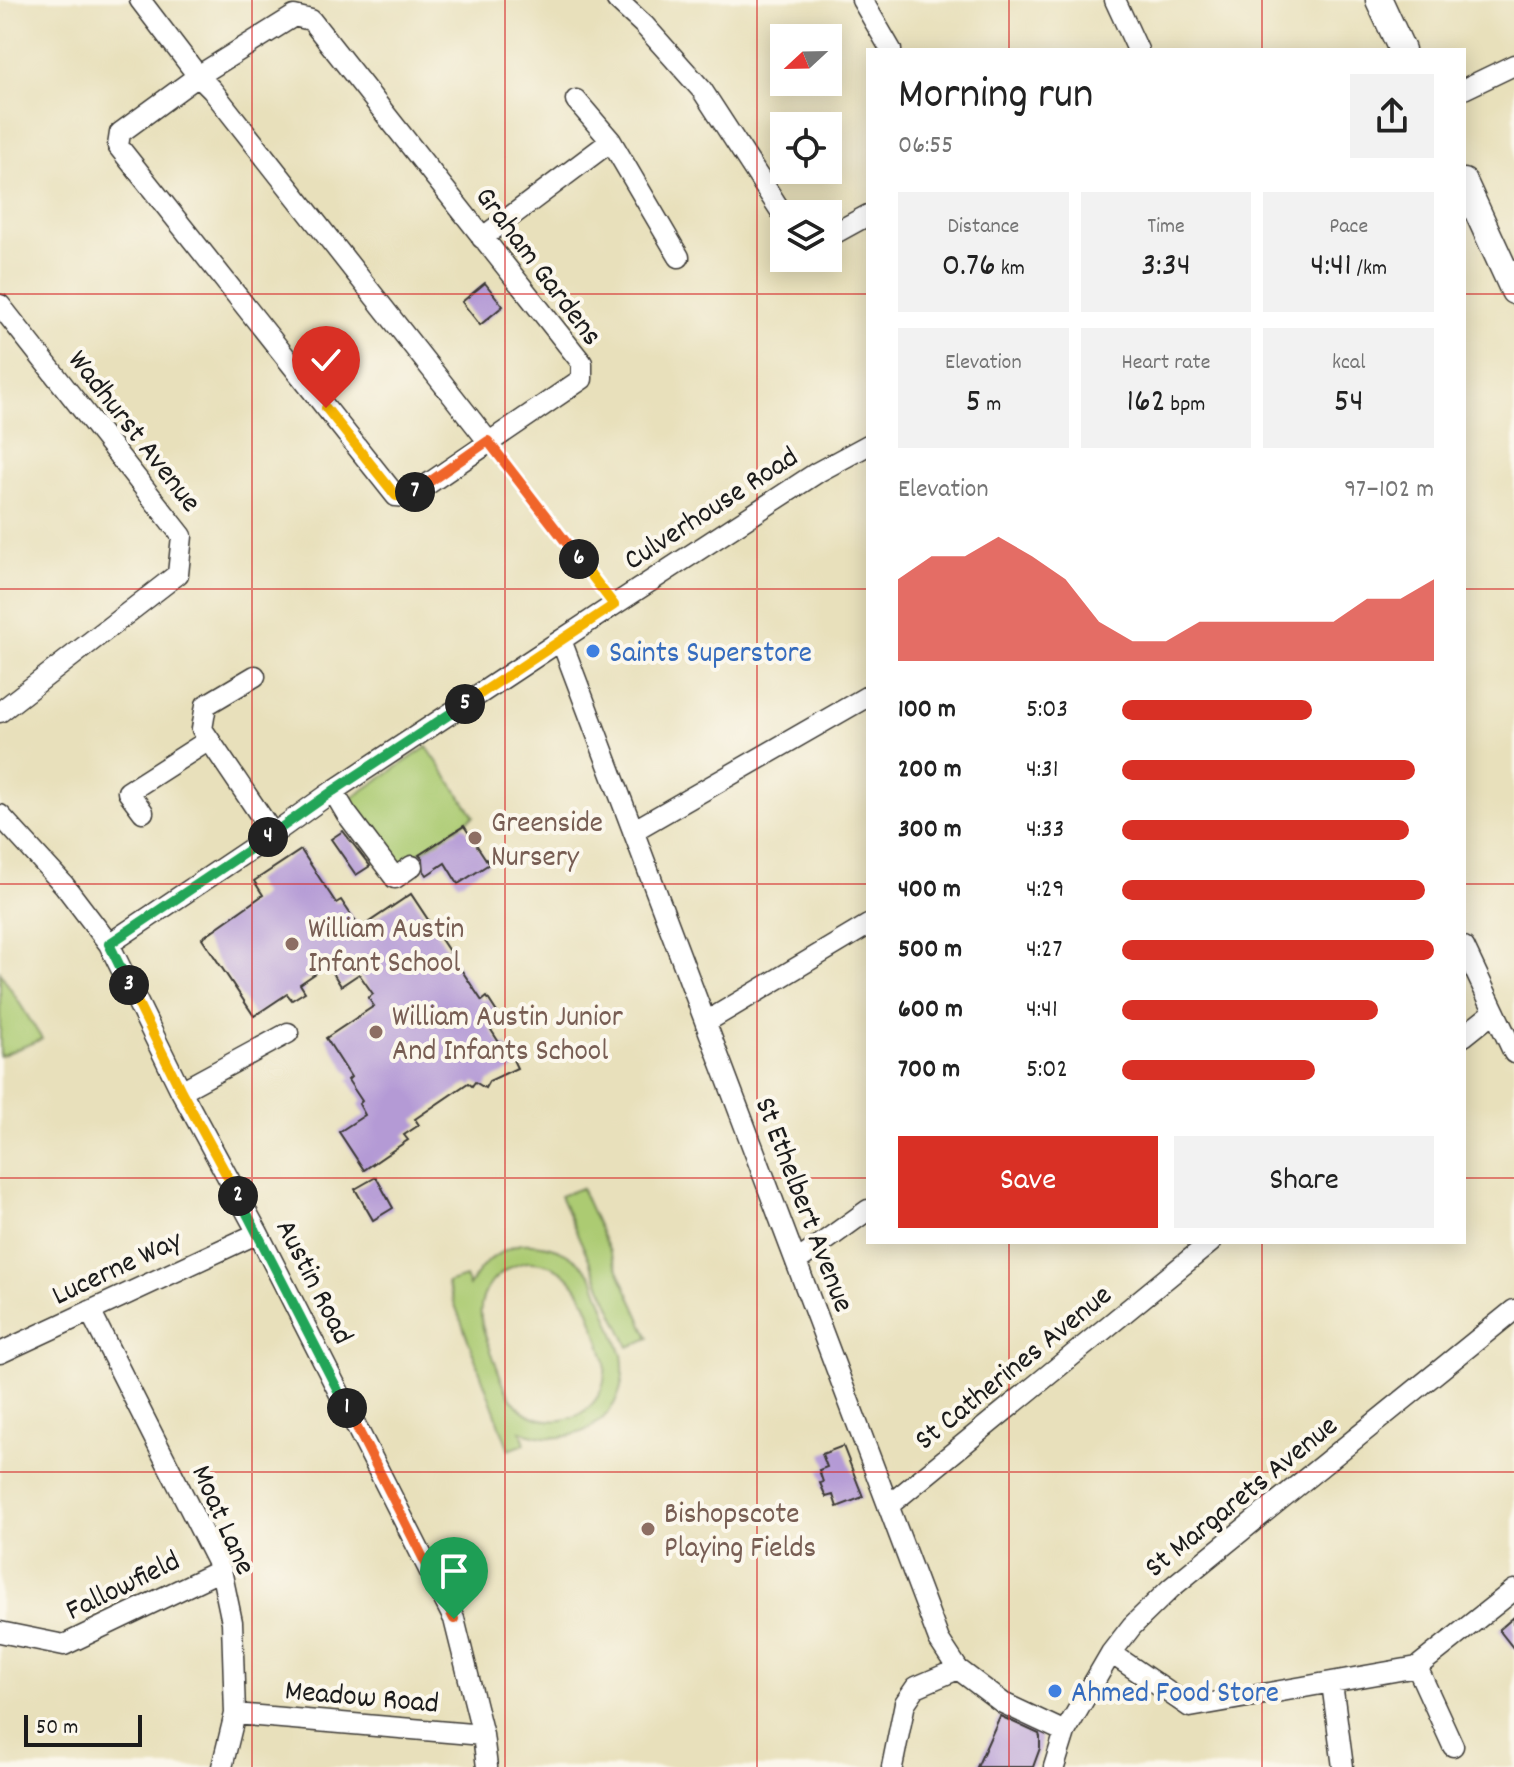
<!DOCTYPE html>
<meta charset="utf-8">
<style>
body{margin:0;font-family:Dekko,sans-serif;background:#f2f2f2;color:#222;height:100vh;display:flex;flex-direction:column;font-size:30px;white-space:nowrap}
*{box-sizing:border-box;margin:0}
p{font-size:26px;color:#767676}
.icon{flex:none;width:44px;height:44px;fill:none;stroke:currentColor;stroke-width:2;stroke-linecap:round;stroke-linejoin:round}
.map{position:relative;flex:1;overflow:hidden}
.side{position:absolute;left:866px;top:48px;width:600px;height:1196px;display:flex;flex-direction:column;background:#fff;border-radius:0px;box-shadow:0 4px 20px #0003}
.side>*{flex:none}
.needle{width:52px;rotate:248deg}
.controls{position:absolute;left:770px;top:24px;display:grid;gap:16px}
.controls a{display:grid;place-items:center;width:72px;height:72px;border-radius:0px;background:#fff;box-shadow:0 4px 20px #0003;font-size:40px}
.scale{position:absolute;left:24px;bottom:20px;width:118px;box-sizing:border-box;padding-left:8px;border:4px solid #1c1c1c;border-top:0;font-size:22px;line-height:28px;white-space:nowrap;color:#1c1c1c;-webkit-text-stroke:6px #fbf7ec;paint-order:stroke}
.pin{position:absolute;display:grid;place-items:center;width:68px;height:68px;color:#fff;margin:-82px -34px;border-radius:50% 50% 50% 0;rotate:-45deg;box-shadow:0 0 8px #0007}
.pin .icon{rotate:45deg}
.km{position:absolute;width:40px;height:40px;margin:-20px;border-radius:50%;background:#222;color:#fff;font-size:22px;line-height:40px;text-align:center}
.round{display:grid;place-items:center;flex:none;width:84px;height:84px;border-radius:0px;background:#f2f2f2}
.headline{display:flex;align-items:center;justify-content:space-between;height:136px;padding:0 32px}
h1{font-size:44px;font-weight:600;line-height:60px}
.metrics{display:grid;grid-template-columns:repeat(3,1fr);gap:12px;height:136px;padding:8px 32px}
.metrics div{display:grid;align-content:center;border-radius:0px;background:#f2f2f2;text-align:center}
.metrics b{font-size:34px;font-weight:600}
.metrics small{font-size:22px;font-weight:400}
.metrics p{font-size:22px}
.chart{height:224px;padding:16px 32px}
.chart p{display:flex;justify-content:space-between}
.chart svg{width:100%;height:144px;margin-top:8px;fill:#d93025;opacity:.7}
.action{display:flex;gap:16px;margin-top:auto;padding:16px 32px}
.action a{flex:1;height:92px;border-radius:0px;background:#d93025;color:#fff;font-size:32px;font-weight:600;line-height:92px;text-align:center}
.action a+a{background:#f2f2f2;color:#222}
ul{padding:0 32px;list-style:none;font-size:26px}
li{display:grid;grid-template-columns:128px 96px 1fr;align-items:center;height:60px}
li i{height:20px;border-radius:10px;background:#d93025}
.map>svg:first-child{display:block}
.green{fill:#accb72;stroke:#647447;stroke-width:2;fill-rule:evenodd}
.building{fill:#b49ad5}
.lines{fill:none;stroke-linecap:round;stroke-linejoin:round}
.minor-casing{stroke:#3b3934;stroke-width:23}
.major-casing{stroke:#3b3934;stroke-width:29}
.path{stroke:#3b3934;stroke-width:3;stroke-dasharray:2 6;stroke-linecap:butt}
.minor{stroke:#fff;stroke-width:20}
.major{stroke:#fff;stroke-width:26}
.split-1-casing{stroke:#fff;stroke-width:16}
.split-2-casing{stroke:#fff;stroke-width:16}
.split-3-casing{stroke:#fff;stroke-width:16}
.split-4-casing{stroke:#fff;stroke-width:16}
.split-5-casing{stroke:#fff;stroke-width:16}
.split-6-casing{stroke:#fff;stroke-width:16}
.split-7-casing{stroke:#fff;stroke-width:16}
.split-8-casing{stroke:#fff;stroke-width:16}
.split-1{stroke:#f0652b;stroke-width:10}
.split-2{stroke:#22a559;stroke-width:10}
.split-3{stroke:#f5b400;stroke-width:10}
.split-4{stroke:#22a559;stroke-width:10}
.split-5{stroke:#22a559;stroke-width:10}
.split-6{stroke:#f5b400;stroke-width:10}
.split-7{stroke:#f0652b;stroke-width:10}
.split-8{stroke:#f5b400;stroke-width:10}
.grid{fill:none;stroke:#d62828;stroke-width:2;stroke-opacity:0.55}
.shop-dot{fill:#3f7fe0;stroke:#fbf7ec;stroke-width:3}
.education-dot{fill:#8d6e63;stroke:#fbf7ec;stroke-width:3}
.labels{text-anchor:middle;stroke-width:8;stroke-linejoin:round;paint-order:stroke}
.street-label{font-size:30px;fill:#1c1c1c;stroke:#fbf7ec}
.shop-label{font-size:30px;fill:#366cbe;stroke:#fbf7ec;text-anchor:start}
.education-label{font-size:30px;fill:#785e54;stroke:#fbf7ec;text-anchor:start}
</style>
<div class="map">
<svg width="1514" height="1767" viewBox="0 0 1514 1767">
<rect width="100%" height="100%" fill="#fbf7ec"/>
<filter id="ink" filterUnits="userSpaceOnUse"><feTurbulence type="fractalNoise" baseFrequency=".0125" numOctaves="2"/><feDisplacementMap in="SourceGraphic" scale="16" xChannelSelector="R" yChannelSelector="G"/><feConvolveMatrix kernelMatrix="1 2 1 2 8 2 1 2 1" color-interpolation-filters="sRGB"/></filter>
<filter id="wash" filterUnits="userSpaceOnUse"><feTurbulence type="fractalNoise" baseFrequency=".006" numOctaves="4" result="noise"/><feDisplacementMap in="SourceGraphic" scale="32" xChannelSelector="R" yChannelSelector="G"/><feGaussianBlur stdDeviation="1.8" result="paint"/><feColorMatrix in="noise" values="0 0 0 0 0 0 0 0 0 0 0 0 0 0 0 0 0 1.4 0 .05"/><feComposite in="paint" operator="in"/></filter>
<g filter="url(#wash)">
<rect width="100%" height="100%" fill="#e8e0bb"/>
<path class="green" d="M427 747 474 816 395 870 349 800Z
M0 972 42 1039 0 1056Z
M581 1188 649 1338 629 1347 560 1196Z
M520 1244C552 1242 577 1254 594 1280L622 1355C632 1416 576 1453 521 1431L525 1444 509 1450 447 1283 465 1277 469 1286C481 1263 497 1252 520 1244ZM527 1262C583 1261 590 1317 605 1359 607 1378 602 1396 587 1409 566 1426 532 1424 515 1403 504 1391 500 1374 494 1359 490 1347 484 1335 482 1324 475 1292 498 1268 527 1262Z"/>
<g id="blocks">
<path class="building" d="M485 283 503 306 480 325 462 302Z
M464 826 489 864 458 884 445 863 427 875 424 871 423 859 419 855Z
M343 831 370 866 356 875 331 839Z
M301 850 336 903 341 900 360 928 411 894 482 1001 487 997 498 1014 486 1022 502 1047 506 1045 517 1068 489 1081 485 1088 475 1082 472 1086 468 1083 415 1119 419 1125 404 1135 408 1140 364 1170 339 1132 365 1115 359 1104 362 1101 348 1080 351 1077 326 1038 374 1006 368 998 373 994 359 974 341 986 328 965 300 984 305 992 292 1000 287 994 254 1016 202 938 263 895 254 881Z
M376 1177 393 1208 373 1220 355 1189Z
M843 1446 863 1497 837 1507 833 1495 826 1497 820 1483 823 1482 819 1470 827 1467 822 1454Z
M1514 1617V1649L1499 1630Z
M1000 1716 1039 1734 1040 1737V1748L1033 1767H977Z"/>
</g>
</g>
<g filter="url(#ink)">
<use href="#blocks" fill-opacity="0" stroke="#3b3934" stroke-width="2"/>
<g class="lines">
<g class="minor-casing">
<path id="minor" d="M140 0 198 76 212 90 488 441
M617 0 644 25 702 90 784 216
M862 0 891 50
M1115 0 1138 50
M294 16 311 20 582 363V379L409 497 396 496 118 146 120 133 198 76Z
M1464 89 1514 65
M576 100 611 141 679 257
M828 237 868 215
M482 238 611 141
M0 305 182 536 178 574 0 712
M561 640 939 1640 958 1669 1003 1703 1065 1732
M255 676 206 705 202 729 273 834
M333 791 346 813 395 878 412 866
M143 812 128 792 209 740
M0 815 64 885 109 944 181 1091 258 1233 454 1619 483 1735 487 1767
M633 831 868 696
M109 944 273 834 333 791 614 605 818 472 868 445
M1464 947 1514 1053
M706 1022 868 925
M1464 1036 1494 1012
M181 1091 288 1033
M796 1262 868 1210
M90 1311 221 1570 232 1622 235 1714 222 1767
M0 1353 258 1233
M888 1506 1211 1242
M0 1632 64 1645 221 1570
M1111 1653 1190 1707 1417 1667 1514 1590
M1417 1667 1453 1746
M1332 1683 1343 1767
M235 1714 483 1735
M892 1767 905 1703 916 1687 958 1669
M1054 1767 1065 1732 1111 1653 1132 1626 1171 1588 1514 1310"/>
</g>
<g class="major-casing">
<path id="major" d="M1379 0 1402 50
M1464 182 1514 291"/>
</g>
<path class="path" d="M500 455 605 592"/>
<use href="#minor" class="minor"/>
<use href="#major" class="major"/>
</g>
</g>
<g class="lines" filter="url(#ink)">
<g class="split-1-casing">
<path id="split-1" d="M347 1408 454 1619"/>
</g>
<g class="split-2-casing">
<path id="split-2" d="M238 1196 347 1408"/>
</g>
<g class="split-3-casing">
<path id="split-3" d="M129 985 181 1091 238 1196"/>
</g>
<g class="split-4-casing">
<path id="split-4" d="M129 985 109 944 268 837"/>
</g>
<g class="split-5-casing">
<path id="split-5" d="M268 837 333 791 465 704"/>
</g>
<g class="split-6-casing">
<path id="split-6" d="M465 704 614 605 579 559"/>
</g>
<g class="split-7-casing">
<path id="split-7" d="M415 492 488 441 579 559"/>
</g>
<g class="split-8-casing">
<path id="split-8" d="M326 408 396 496 409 497 415 492"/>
</g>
<use href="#split-1" class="split-1"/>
<use href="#split-2" class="split-2"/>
<use href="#split-3" class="split-3"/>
<use href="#split-4" class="split-4"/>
<use href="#split-5" class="split-5"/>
<use href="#split-6" class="split-6"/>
<use href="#split-7" class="split-7"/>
<use href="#split-8" class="split-8"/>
</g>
<path class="grid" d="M252 0V1767M505 0V1767M757 0V1767M1009 0V50M1262 0V50M0 294H868M1464 294H1514M0 589H868M1464 589H1514M0 884H868M1464 884H1514M0 1178H868M1464 1178H1514M1009 1242V1767M1262 1242V1767M0 1472H1514"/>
<g class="shop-dot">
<circle cx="593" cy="651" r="8"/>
<circle cx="1055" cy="1691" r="8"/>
</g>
<g class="education-dot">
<circle cx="475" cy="838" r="8"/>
<circle cx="292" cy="944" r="8"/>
<circle cx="376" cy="1032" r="8"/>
<circle cx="648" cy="1529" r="8"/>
</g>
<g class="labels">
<g class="street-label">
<text transform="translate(540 265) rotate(53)" y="10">Graham Gardens</text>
<text transform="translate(136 430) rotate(52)" y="10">Wadhurst Avenue</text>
<text transform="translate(710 507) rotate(-33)" y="10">Culverhouse Road</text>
<text transform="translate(806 1204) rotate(69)" y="10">St Ethelbert Avenue</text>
<text transform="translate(116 1266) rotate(-25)" y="10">Lucerne Way</text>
<text transform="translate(316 1281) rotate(63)" y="10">Austin Road</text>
<text transform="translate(1012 1366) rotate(-39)" y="10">St Catherines Avenue</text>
<text transform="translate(1240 1495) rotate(-39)" y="10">St Margarets Avenue</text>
<text transform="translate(225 1519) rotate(66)" y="10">Moat Lane</text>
<text transform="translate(122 1584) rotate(-26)" y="10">Fallowfield</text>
<text transform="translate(362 1695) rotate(5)" y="10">Meadow Road</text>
</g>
<g class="shop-label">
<text x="609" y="661">Saints Superstore</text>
<text x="1071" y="1701">Ahmed Food Store</text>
</g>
<g class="education-label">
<text x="491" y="831">Greenside<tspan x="491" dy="34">Nursery</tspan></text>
<text x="308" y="937">William Austin<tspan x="308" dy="34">Infant School</tspan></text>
<text x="392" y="1025">William Austin Junior<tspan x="392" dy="34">And Infants School</tspan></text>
<text x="664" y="1522">Bishopscote<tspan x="664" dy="34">Playing Fields</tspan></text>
</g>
</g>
</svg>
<div class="controls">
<a><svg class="needle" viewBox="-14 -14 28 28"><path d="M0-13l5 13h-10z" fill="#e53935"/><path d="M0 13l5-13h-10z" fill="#767676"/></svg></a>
<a><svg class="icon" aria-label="locate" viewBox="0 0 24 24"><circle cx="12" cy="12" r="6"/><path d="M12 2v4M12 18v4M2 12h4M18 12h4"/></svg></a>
<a><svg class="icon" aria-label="layers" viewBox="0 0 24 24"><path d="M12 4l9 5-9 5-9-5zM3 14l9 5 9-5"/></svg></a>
</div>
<div class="scale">50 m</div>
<div class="pin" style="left:454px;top:1619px;background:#1e9e55"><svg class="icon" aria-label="arrive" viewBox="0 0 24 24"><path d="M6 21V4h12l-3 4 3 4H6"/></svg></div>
<div class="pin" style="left:326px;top:408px;background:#d93025"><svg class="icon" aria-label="check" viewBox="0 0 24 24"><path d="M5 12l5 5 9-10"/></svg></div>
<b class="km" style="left:347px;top:1408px">1</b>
<b class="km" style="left:238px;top:1196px">2</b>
<b class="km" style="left:129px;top:985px">3</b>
<b class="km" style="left:268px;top:837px">4</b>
<b class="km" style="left:465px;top:704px">5</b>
<b class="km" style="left:579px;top:559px">6</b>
<b class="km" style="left:415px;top:492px">7</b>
<section class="side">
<div class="headline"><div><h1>Morning run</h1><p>06:55</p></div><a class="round"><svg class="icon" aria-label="share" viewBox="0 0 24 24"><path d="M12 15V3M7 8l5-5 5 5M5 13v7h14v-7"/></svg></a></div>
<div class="metrics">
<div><p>Distance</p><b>0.76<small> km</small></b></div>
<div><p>Time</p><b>3:34</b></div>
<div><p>Pace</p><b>4:41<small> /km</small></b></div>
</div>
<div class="metrics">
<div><p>Elevation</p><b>5<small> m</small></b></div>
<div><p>Heart rate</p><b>162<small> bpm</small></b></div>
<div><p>kcal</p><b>54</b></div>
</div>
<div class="chart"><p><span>Elevation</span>97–102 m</p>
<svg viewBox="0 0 160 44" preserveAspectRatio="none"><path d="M0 44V19L10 12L20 12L30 6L40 12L50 19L60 32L70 38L80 38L90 32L100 32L110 32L120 32L130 32L140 25L150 25L160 19V44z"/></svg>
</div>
<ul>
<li><b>100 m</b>5:03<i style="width:61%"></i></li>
<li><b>200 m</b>4:31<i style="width:94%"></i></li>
<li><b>300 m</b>4:33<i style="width:92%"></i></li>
<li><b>400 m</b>4:29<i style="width:97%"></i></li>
<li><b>500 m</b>4:27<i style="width:100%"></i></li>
<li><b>600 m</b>4:41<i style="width:82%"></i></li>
<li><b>700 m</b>5:02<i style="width:62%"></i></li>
</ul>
<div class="action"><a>Save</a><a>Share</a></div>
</section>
</div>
